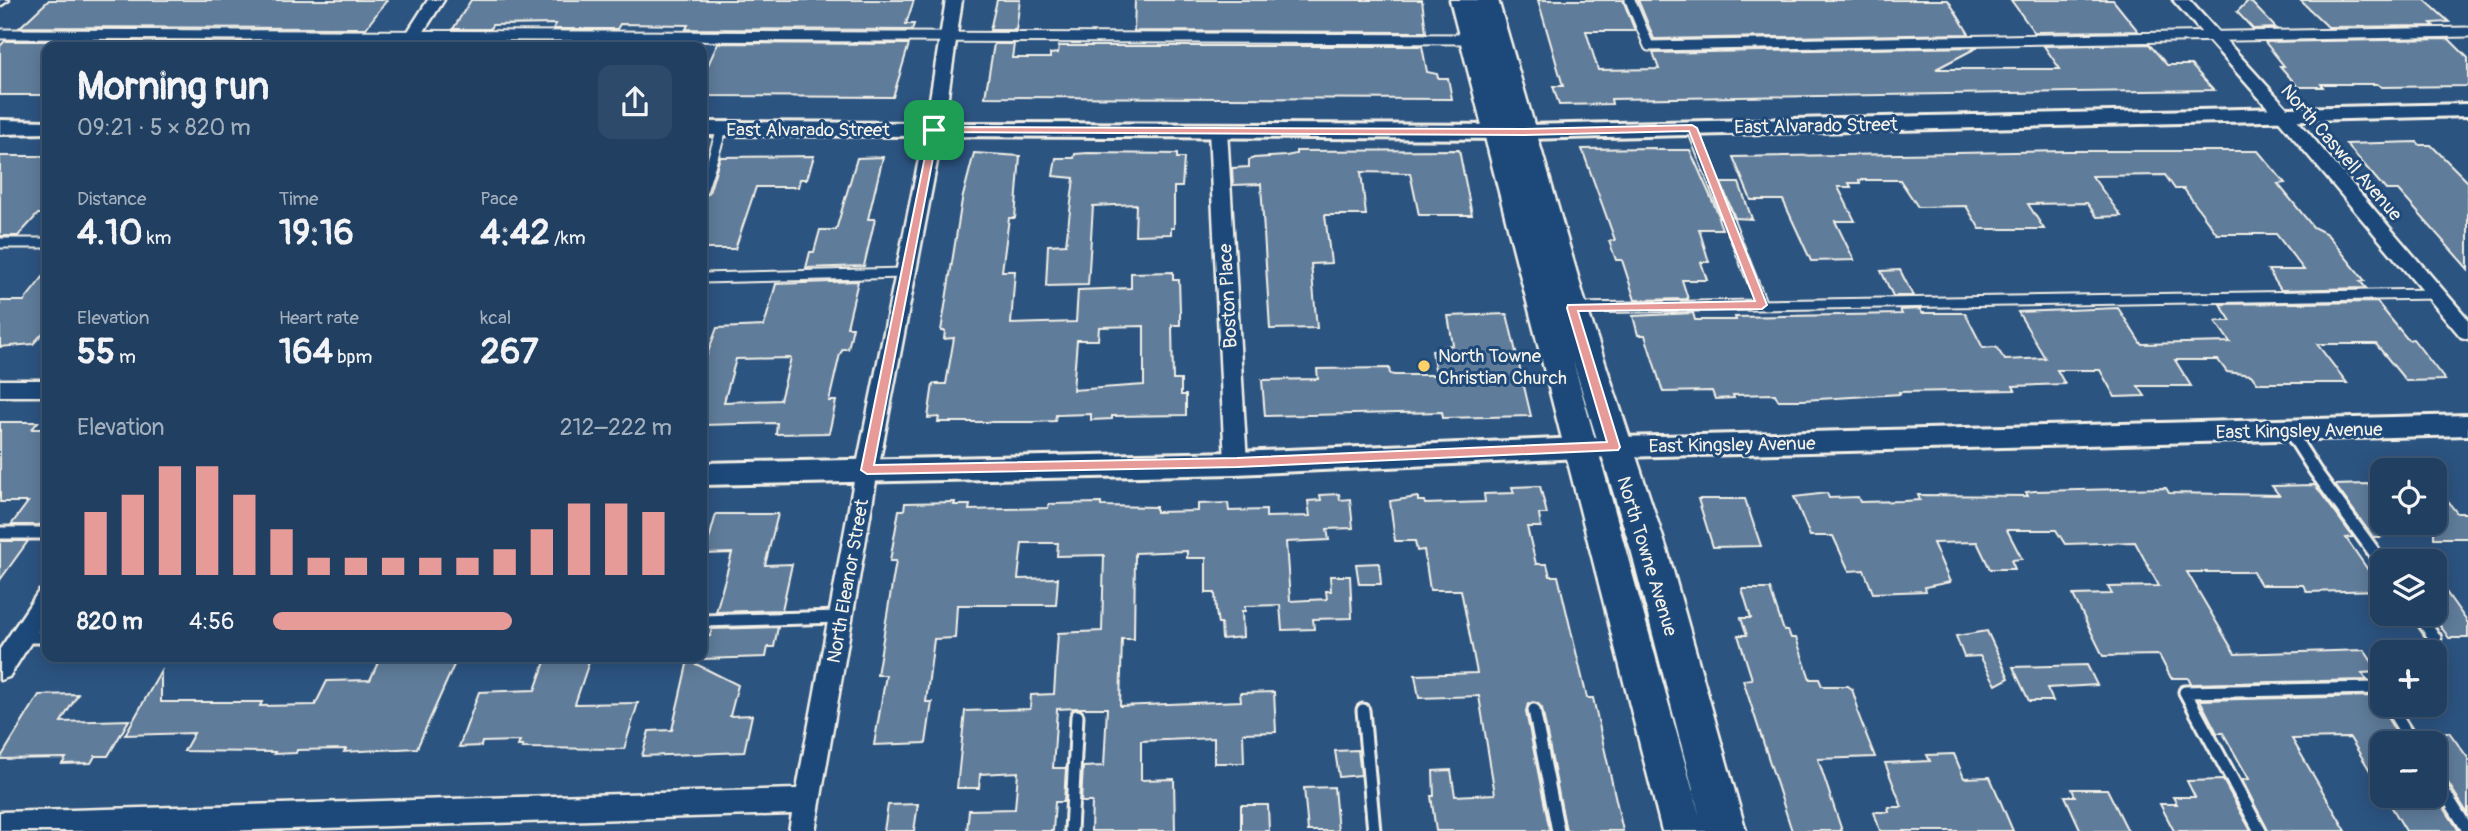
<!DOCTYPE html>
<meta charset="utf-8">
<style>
body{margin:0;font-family:Pangolin,sans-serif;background:#2d4a6a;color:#f1f3f6;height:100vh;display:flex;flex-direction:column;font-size:26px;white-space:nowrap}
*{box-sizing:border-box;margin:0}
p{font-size:23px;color:#a2afbd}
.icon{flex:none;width:38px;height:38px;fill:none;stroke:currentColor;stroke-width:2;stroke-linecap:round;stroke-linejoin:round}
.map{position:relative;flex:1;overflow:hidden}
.drawer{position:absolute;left:42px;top:42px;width:665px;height:620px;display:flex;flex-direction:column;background:#213f61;border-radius:14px;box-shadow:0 4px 18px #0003,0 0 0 2px #3e5876}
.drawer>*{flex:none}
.tools{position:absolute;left:2370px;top:458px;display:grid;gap:14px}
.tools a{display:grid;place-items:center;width:77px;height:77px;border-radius:14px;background:#213f61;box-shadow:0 4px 18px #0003,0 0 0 2px #3e5876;font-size:35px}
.pin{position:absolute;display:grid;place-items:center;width:60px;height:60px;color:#fff;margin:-30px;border-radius:14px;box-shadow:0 4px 10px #0006}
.round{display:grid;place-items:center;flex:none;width:74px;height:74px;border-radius:14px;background:#2d4a6a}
.overview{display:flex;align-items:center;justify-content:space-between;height:119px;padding:0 35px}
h1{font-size:38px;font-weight:700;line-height:52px}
.metrics{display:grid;grid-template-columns:repeat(3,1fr);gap:10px;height:119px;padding:7px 35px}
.metrics div{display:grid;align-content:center}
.metrics b{font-size:35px;font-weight:700}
.metrics small{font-size:19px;font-weight:400}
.metrics p{font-size:19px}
.chart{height:196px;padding:14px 35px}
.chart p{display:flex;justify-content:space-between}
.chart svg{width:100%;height:126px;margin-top:7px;stroke:#e69b98;stroke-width:6}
ul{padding:0 35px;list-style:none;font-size:23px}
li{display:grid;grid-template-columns:112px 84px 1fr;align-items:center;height:52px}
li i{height:18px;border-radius:9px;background:#e69b98}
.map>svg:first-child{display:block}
.building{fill:#5e7b9a;stroke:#f4f1e8;stroke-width:2;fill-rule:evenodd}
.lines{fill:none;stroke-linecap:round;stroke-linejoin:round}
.service-far1-casing{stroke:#f4f1e8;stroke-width:13}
.service-casing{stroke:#f4f1e8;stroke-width:17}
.minor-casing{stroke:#f4f1e8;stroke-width:5}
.tertiary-casing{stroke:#f4f1e8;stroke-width:6}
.primary-casing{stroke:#f4f1e8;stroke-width:5}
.service-far1{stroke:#1f4a7a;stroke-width:9}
.service{stroke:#1f4a7a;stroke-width:11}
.minor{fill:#1f4a7a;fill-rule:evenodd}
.tertiary{fill:#1f4a7a;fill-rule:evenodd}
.primary{fill:#1f4a7a;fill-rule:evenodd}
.route{fill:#e69b98;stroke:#fff;stroke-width:2;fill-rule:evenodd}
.poi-dot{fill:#ffd166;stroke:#1f4a7a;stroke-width:2.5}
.labels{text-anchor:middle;stroke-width:6;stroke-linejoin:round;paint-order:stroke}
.street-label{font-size:19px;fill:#f4f1e8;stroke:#1f4a7a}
.poi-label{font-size:19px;fill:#f4f1e8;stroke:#1f4a7a;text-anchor:start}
</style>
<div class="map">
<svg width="2468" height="831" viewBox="0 0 2468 831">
<rect width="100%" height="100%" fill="#2c5481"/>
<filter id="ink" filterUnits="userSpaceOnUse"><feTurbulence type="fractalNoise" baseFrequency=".0143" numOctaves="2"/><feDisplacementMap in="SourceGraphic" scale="14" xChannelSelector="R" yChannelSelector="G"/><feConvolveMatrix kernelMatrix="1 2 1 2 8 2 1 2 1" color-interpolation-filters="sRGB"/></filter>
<g filter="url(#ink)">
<path class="building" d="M49 0H387L366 28 20 27Z
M471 0H914L906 24H914L912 30 686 29 688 25 620 24 617 29H553L556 24 492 25 490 29H453Z
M997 0H1020L1016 30H990Z
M1135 0H1422L1426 32 1134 31Z
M1538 0H1623L1635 31H1586L1598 70 1659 69 1653 53 1978 47 1936 69H2060L2044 46 2149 44 2167 65H2191L2214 90 1611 99 1612 104 1559 105 1553 86H1563Z
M1638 0H1948L1969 34 1654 39Z
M2011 0H2113L2138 31 2034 32Z
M2249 0 2276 28 2253 29 2237 12Z
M2300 0H2425L2449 22 2431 23 2434 26 2328 27Z
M2449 39 2468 58V86L2382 87 2377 84H2321L2323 87H2298L2280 66H2284L2265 42Z
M5 41H47V95H0V46Z
M103 41 280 42 278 47H98Z
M298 42H356L352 47H294Z
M718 43 909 44 893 97 702 96V78Z
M994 44H1014L1012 58H1050V54L1058 53 1059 46H1422L1427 72 1437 74 1438 78H1448L1452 99 985 97Z
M2417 142 2420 145H2431L2468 182V269L2398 190H2386L2346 144Z
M1655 148 1656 150H1690L1720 218H1718L1722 229H1699L1709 262H1701L1707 280H1682L1688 299 1635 300 1622 260H1616L1609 241 1615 240 1582 149Z
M1459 150 1472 215H1419L1410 173 1361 172 1366 215H1325L1331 263 1311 264 1317 328 1270 329 1261 184 1233 185 1232 168 1249 167V160L1254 158 1286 156 1296 154V151Z
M2068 151H2258L2285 183 2278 184 2313 227 2327 234 2365 281H2360L2366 288 2281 290 2268 270H2304L2276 234H2217L2184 189H2175L2165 175 2092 176 2121 216 2097 217 2087 203 2028 204 2044 229H1980L1966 206 1918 207 1900 180H1859L1860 183H1849L1851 187H1838L1855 221H1835L1854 260 1811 261 1783 200H1751L1733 157Z
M974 153 1020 156 1015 218H1009L1002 271H1015L1011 324 1076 322 1078 290 1131 288V273L1173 272V280H1179L1180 311V325H1172L1173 380H1181V395H1186V415L1112 416V419L1091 420V414L1056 415 1055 421 1034 422H938L939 417 928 418 933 384H946L954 338 944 339 945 331H941L962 200ZM1144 326V385L1073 390 1077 340H1098L1099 327Z
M1088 153 1177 154V158H1184L1182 187H1174V228H1171V234L1135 235 1136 204 1093 206 1088 285 1046 286 1048 245 1066 244 1074 178 1053 176 1056 158H1074L1075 154Z
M0 156H47V214H38L18 236H0Z
M814 156 807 179H800L798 187H756L735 249H702V198L709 193 720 157Z
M883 157 868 219H875L864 266 806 268 810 252H814L820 230H836L857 158Z
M1721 183H1739L1752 219 1735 218Z
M1900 270 1913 296H1893L1881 271Z
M47 272V332L43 333 33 344 0 347V301H24Z
M858 281 847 327H853L848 349H843L840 354 829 401H836L829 433 776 434 777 423 702 425V368L717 328 764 326 776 284ZM791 358 780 400 724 402 736 359Z
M2377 302 2408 340 2413 339 2445 380 2406 381 2376 344H2317L2347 383H2257L2251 375 2227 372 2218 360H2175L2191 386H2138L2145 396 2115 397 2100 370H2057L2065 384 2013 386 2015 390 1899 392 1900 394 1803 400H1778L1775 394 1733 395 1734 398 1715 399 1712 391 1663 392 1645 335H1638L1633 316 1693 313 1695 320H1736L1735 317 1902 314 1900 310 1920 309 1922 313H1965L1983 348 1996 347 2005 360 2045 358 2018 312 2118 308 2141 344 2230 342 2215 321H2231L2220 304Z
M1507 314 1531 416 1443 418 1442 412 1265 416 1262 380 1318 379 1317 369 1389 368 1390 374 1394 375H1436L1432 351 1444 350V346L1453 345 1448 316Z
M0 422H38L32 429H47V515L40 525H11L28 502H0Z
M2368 484 2382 498V537H2373L2335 485Z
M2434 484 2457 513H2468V538H2434Z
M2315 485 2353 537 2346 538 2382 590 2307 592 2303 585H2261L2253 572H2187L2235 654 2364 650 2379 672 2362 673 2367 680 2191 684 2188 678H2171L2159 655 2103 656 2073 595 2112 594 2108 587 2159 586 2135 542 2065 544 2056 530H2007L2022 559 2011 560 2015 569H1990L1977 542 1933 543 1950 582 1925 587 1926 591 1873 593 1864 570 1849 571 1833 536H1810L1794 497 1827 493 1829 498 1858 497 1860 502 1904 501 1920 500 1918 495 2028 496 2026 492 2035 491 2166 488 2169 493 2279 495 2272 486Z
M1540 486 1547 514H1539L1541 527H1527L1536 564H1547L1550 576H1558L1587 698H1593L1623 831H1566L1542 708 1533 702 1528 704 1526 712 1550 831H1436L1431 796H1434L1433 771 1451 770 1455 796 1495 794 1479 696 1419 698 1415 675 1477 673 1461 590H1430L1424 550 1417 551 1415 541H1395L1390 501 1418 497V501H1424L1425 504 1485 502 1484 494 1514 493 1512 487Z
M1339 494 1340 500 1350 499 1353 528 1327 529 1329 540 1286 542 1290 601 1327 599 1326 591H1331L1330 576H1350L1352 618 1313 619 1314 629 1282 630 1280 605 1245 606V611H1242L1243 637 1222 639 1221 624H1218L1216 611 1215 593H1206V558H1187V551L1135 553 1134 639H1122L1120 706 1241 701 1240 693 1274 692 1276 732 1243 733 1244 763H1214V738L1141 741V780L1174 779 1175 831H1091L1092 802H1081L1083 767 1104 766 1107 708H1077L1057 709 1053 768H1066L1064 802H1055L1053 831H967L969 810 1015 809 1018 772 980 774 979 788H957L965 711 1030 709 1031 695 1054 694 1058 633 1102 631 1104 555 1057 556 1058 543H1022L1018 579 1058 578 1056 605H957L955 638 934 639 926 702H932L926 743 874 745 886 675H877L896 561H890L899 510H904L905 503 955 502 954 505H970L969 510 1048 508 1049 504 1101 503V506L1156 507V512L1198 511V504L1228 503 1229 511 1266 510V517L1310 516 1308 501 1321 500 1320 495Z
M1698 499H1745L1761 546 1713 547Z
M716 514H778L765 565 792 564 782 610 716 612 732 553 705 554Z
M0 541H28L0 580Z
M1379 563 1381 584H1359L1356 564Z
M2434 575 2468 623V638H2449L2434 617Z
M1742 589H1770L1784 631H1788L1791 638H1796L1810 679H1819L1822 686H1848L1852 689 1858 708 1857 711 1875 757 1818 759 1842 831H1792L1743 680 1752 679 1738 635H1747L1741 618H1751Z
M778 627 774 647H768L766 657 702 659V637L710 636 712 629Z
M1987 631 2009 678 1996 685 1980 656 1964 657 1956 636Z
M381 656H458L417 748 344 752 346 749 297 750 296 753 274 754 275 752 184 751 194 733 125 735 161 671V702H262L260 706 315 705 327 681 370 680Z
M547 656H591L575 704 638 703 624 749 522 748 523 746H518L520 741 482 742 481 746 459 747 479 692 535 690Z
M688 660 738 685 730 716 752 715 744 752 642 756 649 731 672 730Z
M2087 665 2097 685 2047 688 2053 701H2029L2013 667Z
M78 694 61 722 129 720 108 756H95L91 763 62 764 66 758 0 759 39 695Z
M2374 696 2381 703 2382 709 2403 744H2382V790L2350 738 2292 739 2346 831H2268L2242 780 2249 779 2223 733H2217L2200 700Z
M2449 732 2468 758V814L2441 772 2434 768V733Z
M1358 750 1361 775 1339 777 1335 751Z
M1954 754 1964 778 1990 777 2013 831H1880L1874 812H1889L1888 807H1902L1885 763 1930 761 1927 755Z
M2223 780 2251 831H2174L2160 804H2177L2173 797H2195L2187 781Z
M1334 787 1338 831H1308L1304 788Z
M2072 789H2107L2128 831H2081L2065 796H2075Z
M2434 792 2459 831H2406L2385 796H2434Z
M918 804 914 831H884L888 805Z
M1241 805H1268L1269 831H1241Z"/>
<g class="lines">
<g class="service-far1-casing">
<path id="service-far1" d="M1630 0 1649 46 2468 32
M0 34 1474 39
M285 47 295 35
M1692 128 1762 305
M702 191 722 129
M0 243H47
M702 278 905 273
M1575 308 2436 294"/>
</g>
<g class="service-casing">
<path id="service" d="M2289 430 2315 471 2382 563
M0 533H47
M2418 614 2435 638
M702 621 840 617
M22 637H47
M2389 705 2413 744
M1363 710 1374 831
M1534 710 1558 831
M2434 776 2468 830
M1071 831 1077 716
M2260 831 2185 692 2378 688 2382 694"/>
</g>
<g class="minor-casing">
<path id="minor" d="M0 0H9L0 6Z
M428 0H444L414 47H398Z
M946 0H962L943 130 878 470 815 831H789L792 814 223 831H0V812L797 789 856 470 925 130Z
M2173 0H2189L2288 109 2468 319V339L2461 337 2276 117Z
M1218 125 1227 130 1247 463 1244 469 1236 471 1228 469 1225 463 1209 130Z
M0 380H47V396H0Z
M47 588V617L9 677 0 680V649L39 591Z"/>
</g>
<g class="tertiary-casing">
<path id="tertiary" d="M2468 104V116L1525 139 702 135V122L1525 125Z
M0 120 47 121V133L0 134Z
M2468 415V435L1581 458 1236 474 702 485V463L1236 452 1581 438Z"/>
</g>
<g class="primary-casing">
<path id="primary" d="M1450 0H1498L1587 308 1668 553 1746 831H1662ZM1573 361 1632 553 1700 817Z"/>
</g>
<use href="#service-far1" class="service-far1"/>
<use href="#service" class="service"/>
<use href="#minor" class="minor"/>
<use href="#tertiary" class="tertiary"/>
<use href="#primary" class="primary"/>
</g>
</g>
<path class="route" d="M1692 125 1697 128 1767 305 1762 309 1578 311 1620 447 1618 450 1237 467 867 474 861 470 931 127 1525 129ZM1689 131 1755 301 1568 305 1567 308 1607 442 1237 458 874 465 938 132 1525 135Z"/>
<circle class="poi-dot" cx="1424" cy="366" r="7"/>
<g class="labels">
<g class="street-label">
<text transform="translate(1816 125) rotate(-1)" y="7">East Alvarado Street</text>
<text x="808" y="136">East Alvarado Street</text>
<text transform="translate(2342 152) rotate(49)" y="7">North Caswell Avenue</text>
<text transform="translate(1227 296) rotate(-93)" y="7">Boston Place</text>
<text transform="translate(2299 430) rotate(-1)" y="7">East Kingsley Avenue</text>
<text transform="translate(1732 444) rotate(-1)" y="7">East Kingsley Avenue</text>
<text transform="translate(1648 556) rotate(73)" y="7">North Towne Avenue</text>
<text transform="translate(847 581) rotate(-80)" y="7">North Eleanor Street</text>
</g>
<g class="poi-label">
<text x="1438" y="362">North Towne<tspan x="1438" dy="22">Christian Church</tspan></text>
</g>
</g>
</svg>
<div class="tools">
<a><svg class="icon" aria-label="locate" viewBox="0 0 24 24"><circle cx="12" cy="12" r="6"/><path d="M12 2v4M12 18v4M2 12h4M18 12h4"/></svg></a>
<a><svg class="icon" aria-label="layers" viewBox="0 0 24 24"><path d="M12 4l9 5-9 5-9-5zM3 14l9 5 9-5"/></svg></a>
<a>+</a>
<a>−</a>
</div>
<div class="pin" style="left:934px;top:130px;background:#1e9e55"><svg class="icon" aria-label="arrive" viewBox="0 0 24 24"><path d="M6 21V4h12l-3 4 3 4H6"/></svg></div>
<section class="drawer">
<div class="overview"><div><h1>Morning run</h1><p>09:21 · 5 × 820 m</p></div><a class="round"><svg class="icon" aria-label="share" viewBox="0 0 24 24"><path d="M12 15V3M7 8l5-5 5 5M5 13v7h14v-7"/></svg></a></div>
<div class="metrics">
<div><p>Distance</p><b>4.10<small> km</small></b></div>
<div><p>Time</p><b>19:16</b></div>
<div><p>Pace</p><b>4:42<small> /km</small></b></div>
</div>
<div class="metrics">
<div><p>Elevation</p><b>55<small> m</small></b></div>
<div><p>Heart rate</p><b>164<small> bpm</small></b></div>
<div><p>kcal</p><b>267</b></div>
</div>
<div class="chart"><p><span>Elevation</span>212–222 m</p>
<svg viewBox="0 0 160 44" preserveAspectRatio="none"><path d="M5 44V22M15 44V16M25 44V6M35 44V6M45 44V16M55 44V28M65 44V38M75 44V38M85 44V38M95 44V38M105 44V38M115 44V35M125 44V28M135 44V19M145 44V19M155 44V22"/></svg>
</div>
<ul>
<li><b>820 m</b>4:56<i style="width:60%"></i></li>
</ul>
</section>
</div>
